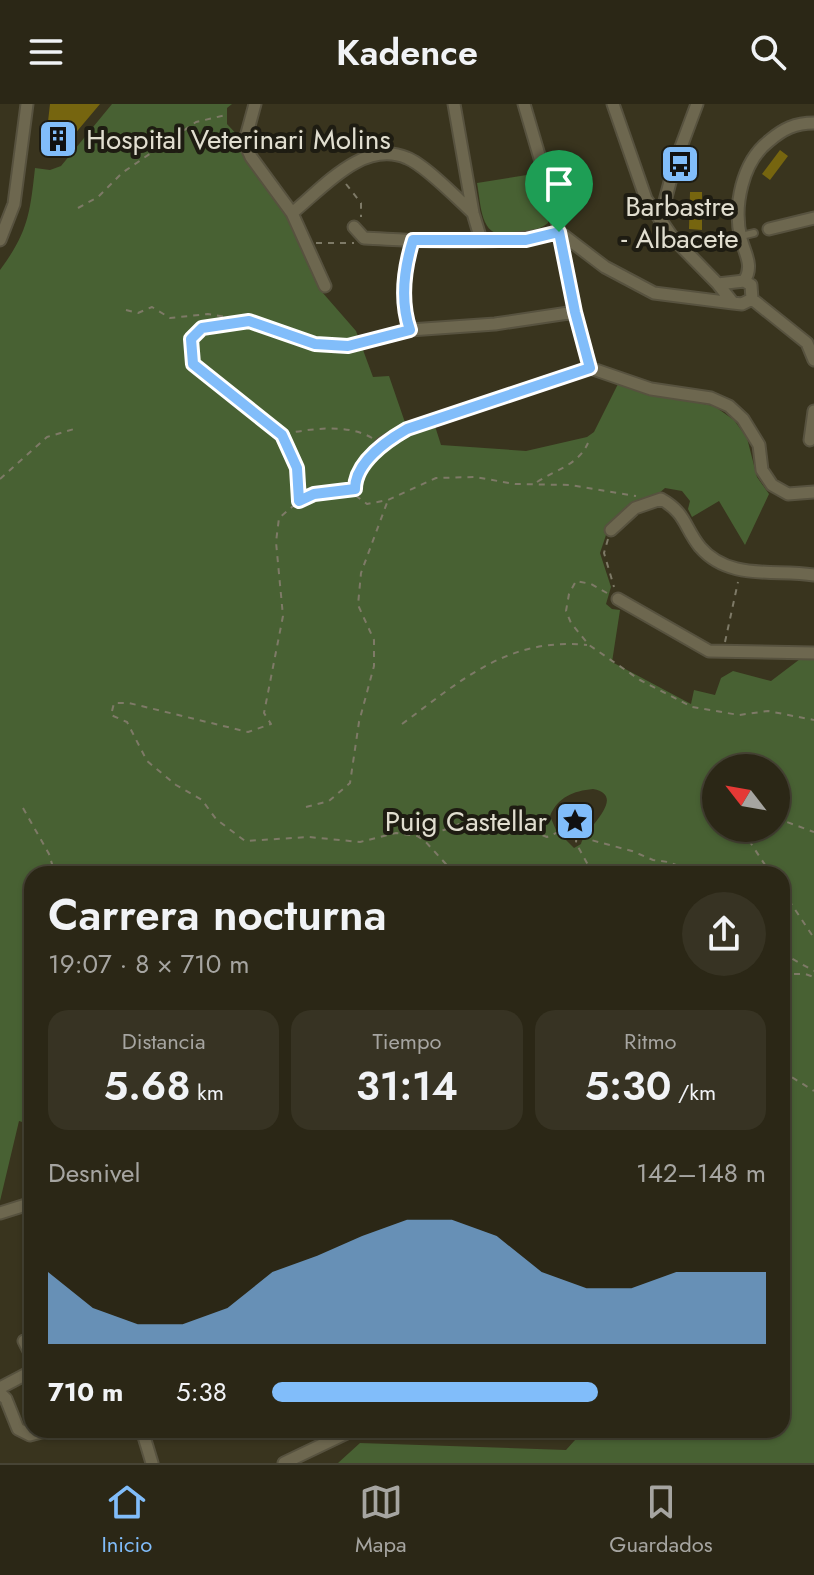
<!DOCTYPE html>
<html lang="es">
<meta charset="utf-8">
<style>
body{margin:0;font-family:Jost,sans-serif;background:#373323;color:#f1f3f6;height:100vh;display:flex;flex-direction:column;font-size:30px;white-space:nowrap}
*{box-sizing:border-box;margin:0}
p{font-size:26px;color:#a6a5a1}
.icon{flex:none;width:44px;height:44px;fill:none;stroke:currentColor;stroke-width:2;stroke-linecap:round;stroke-linejoin:round}
.map{position:relative;flex:1;overflow:hidden}
.side{position:absolute;left:24px;top:762px;width:766px;height:572px;display:flex;flex-direction:column;background:#2b2716;border-radius:24px;box-shadow:0 2px 6px #0004,0 0 0 2px #474435}
.side>*{flex:none}
.needle{width:52px;rotate:301deg}
.controls{position:absolute;left:702px;top:650px;display:grid;gap:16px}
.controls a{display:grid;place-items:center;width:88px;height:88px;border-radius:50%;background:#2b2716;box-shadow:0 2px 6px #0004,0 0 0 2px #474435;font-size:40px}
.pin{position:absolute;display:grid;place-items:center;width:68px;height:68px;color:#fff;margin:-82px -34px;border-radius:50% 50% 50% 0;rotate:-45deg;box-shadow:0 0 8px #0007}
.pin .icon{rotate:45deg}
.round{display:grid;place-items:center;flex:none;width:84px;height:84px;border-radius:42px;background:#373323}
.summary{display:flex;align-items:center;justify-content:space-between;height:136px;padding:0 24px}
h1{font-size:44px;font-weight:600;line-height:60px}
.figures{display:grid;grid-template-columns:repeat(3,1fr);gap:12px;height:136px;padding:8px 24px}
.figures div{display:grid;align-content:center;border-radius:20px;background:#373323;text-align:center}
.figures b{font-size:40px;font-weight:600}
.figures small{font-size:22px;font-weight:400}
.figures p{font-size:22px}
.chart{height:224px;padding:16px 24px}
.chart p{display:flex;justify-content:space-between}
.chart svg{width:100%;height:144px;margin-top:8px;fill:#81bdfa;opacity:.7}
ul{padding:0 24px;list-style:none;font-size:26px}
li{display:grid;grid-template-columns:128px 96px 1fr;align-items:center;height:60px}
li i{height:20px;border-radius:10px;background:#81bdfa}
header{display:flex;justify-content:space-between;align-items:center;height:104px;padding:0 24px;background:#2b2716;font-size:36px;font-weight:600}
.menu{display:flex;justify-content:space-around;align-items:center;height:112px;border-top:2px solid #474435;background:#2b2716;font-size:22px;color:#a6a5a1}
.menu a{display:grid;justify-items:center;gap:4px}
.menu .selected{color:#81bdfa}
.map>svg:first-child{display:block}
.green{fill:#486133;fill-rule:evenodd}
.building{fill:#76650f}
.lines{fill:none;stroke-linecap:round;stroke-linejoin:round}
.lane-casing{stroke:#57523f;stroke-width:10}
.street-casing{stroke:#57523f;stroke-width:15}
.path{stroke:#7e7a67;stroke-width:2;stroke-dasharray:6 6;stroke-linecap:butt}
.lane{stroke:#6d674f;stroke-width:6}
.street{stroke:#6d674f;stroke-width:11}
.route-casing{stroke:#fff;stroke-width:16}
.route{stroke:#81bdfa;stroke-width:10}
.labels{text-anchor:middle;stroke-width:8;stroke-linejoin:round;paint-order:stroke}
.poi-label{font-size:28px;fill:#e1ded0;stroke:#1e1c12;text-anchor:start}
</style>
<header><svg class="icon" aria-label="menu" viewBox="0 0 24 24"><path d="M4 6h16M4 12h16M4 18h16"/></svg>Kadence<svg class="icon" aria-label="search" viewBox="0 0 24 24"><circle cx="10" cy="10" r="6"/><path d="M15 15l6 6"/></svg></header>
<div class="map">
<svg width="814" height="1359" viewBox="0 0 814 1359">
<rect width="100%" height="100%" fill="#39341e"/>
<path class="green" d="M112 0H232L227 4V20L241 35 288 109 322 188 356 227 373 273 389 272 409 330 435 322 441 341 526 347 587 333 594 328 618 280 646 289 714 302 734 316 747 334 757 373 769 390 745 441 719 397 692 413 688 405 690 397 682 387 665 384 657 391 628 402 608 425 600 449 611 483 606 500 612 505 620 506 612 558 691 600 694 586 715 591 721 574 733 567 771 577 804 552 814 553V1359H338L360 1339 566 1346 584 1326H782V770H32V1021L19 1017 0 1097V166C28 128 30 110 35 64L50 66 61 62ZM716 664H776V724H716ZM593 685C629 692 584 726 581 740L574 744 556 726 550 712C558 693 573 687 593 685Z
M539 69 550 106 548 119C539 126 528 128 517 130 480 138 482 107 477 79Z"/>
<path class="building" d="M50 0H100L57 51 45 44Z
M780 46 788 52 770 76 762 70Z
M690 88H702V126L689 125Z"/>
<g class="lines">
<g class="lane-casing">
<path id="lane" d="M741 132 754 129"/>
</g>
<g class="street-casing">
<path id="street" d="M255 0 246 33V42L251 53 292 109 325 182
M454 0 473 109 481 136
M524 0 554 102 575 208 590 264
M613 0 646 95 673 134 718 180
M292 109C323 84 363 35 407 54 425 61 458 95 473 109
M660 116 675 59 697 0
M354 123 364 134C428 137 497 143 559 128
M769 125 814 114
M559 128 605 163 654 189 733 199
M0 136 14 100 27 0
M744 177C754 162 745 150 741 135 733 102 742 58 769 37 783 25 795 19 814 19
M744 177 751 181 752 195 742 200 733 199 718 180Z
M752 195 807 239 814 256
M410 226C400 197 404 165 413 136
M348 242 410 226 495 220 575 208
M810 336 814 307
M381 340 407 325 590 264 651 285 711 294 729 302 743 315 759 341 762 366 772 381 788 390 814 388
M611 426 635 404 661 395C686 409 684 423 700 443 729 477 774 465 814 471
M618 495 709 547 814 549
M0 1109 32 1099
M24 1237 32 1253
M0 1284 32 1267
M0 1289 6 1295 18 1325 30 1331 49 1326
M142 1326 152 1359
M284 1359 353 1326"/>
</g>
<path class="path" d="M346 80 361 99V113
M78 104 98 93 122 69 196 18 226 11
M316 139H354
M126 206 138 209 152 203 170 214 208 210 249 217 315 240 335 241
M249 217 202 224 191 235 193 260 282 331 297 364 299 397 279 414 276 438 283 512 264 609 271 620 248 628 129 599H114L111 611 127 618 147 657 176 681 202 696 216 715 245 737 309 733 360 738 396 729 417 732 424 736 455 770
M284 330C310 325 347 319 372 334
M374 350 355 375V391L367 400 388 396 436 374 475 373 515 380 570 381 636 392
M0 375 47 333 74 325
M537 378C557 365 578 361 588 339
M299 397 314 390 354 385
M608 435 604 449 614 483
M607 489 591 480 576 477 569 490 566 507 571 519 589 541 640 576 692 603 739 611 768 607 814 616
M725 538 738 478
M402 620C462 576 508 533 587 541
M306 703 329 697 350 679 359 618 374 562V536L358 501 361 469 388 396
M23 704 49 750 55 770
M776 714 814 728
M751 724 750 738 771 770
M419 731 444 726 469 716 481 721 518 716 532 727 547 733 563 726 577 732
M593 770 576 739 577 723 591 736 632 747 653 756 668 758 676 761 681 770
M782 786 814 834
M782 849 814 867
M782 870H805L814 873
M782 967 814 987"/>
<use href="#lane" class="lane"/>
<use href="#street" class="street"/>
</g>
<g class="lines">
<g class="route-casing">
<path id="route" d="M559 128 575 208 590 264 407 325C386 337 355 359 355 385L314 390 299 397 297 364 282 331 193 260 191 235 202 224 249 217 315 240 348 242 410 226C400 197 404 165 413 136H526Z"/>
</g>
<use href="#route" class="route"/>
</g>
<defs>
<g id="building-square" transform="scale(2)"><rect x="-9" y="-9" width="18" height="18" rx="4" fill="#81bdfa" stroke="#1e1c12"/><path d="M-4-6H4V6H1V3H-1V6H-4ZM-2.5-4.3h1.7v1.8h-1.7ZM.8-4.3h1.7v1.8H.8ZM-2.5-1h1.7V.8h-1.7ZM.8-1h1.7V.8H.8Z" fill="#111"/></g>
<g id="bus-square" transform="scale(2)"><rect x="-9" y="-9" width="18" height="18" rx="4" fill="#81bdfa" stroke="#1e1c12"/><path d="M-5-6H5V4H4V6H2V4H-2V6H-4V4H-5ZM-3.5-4V0h7V-4ZM-3.5 1.2v1.5H-2V1.2ZM2 1.2v1.5H3.5V1.2Z" fill="#111"/></g>
<g id="sight-square" transform="scale(2)"><rect x="-9" y="-9" width="18" height="18" rx="4" fill="#81bdfa" stroke="#1e1c12"/><path d="M0-6L1.8-2.2L6-1.7L2.9 1.2L3.7 5.4L0 3.3L-3.7 5.4L-2.9 1.2L-6-1.7L-1.8-2.2Z" fill="#111"/></g>
</defs>
<g fill-rule="evenodd">
<use href="#building-square" x="58" y="35"/>
<use href="#bus-square" x="680" y="60"/>
<use href="#sight-square" x="575" y="717"/>
</g>
<g class="labels">
<g class="poi-label">
<text x="86" y="45">Hospital Veterinari Molins</text>
<text x="680" y="112" text-anchor="middle">Barbastre<tspan x="680" dy="32">- Albacete</tspan></text>
<text x="547" y="727" text-anchor="end">Puig Castellar</text>
</g>
</g>
</svg>
<div class="controls">
<a><svg class="needle" viewBox="-14 -14 28 28"><path d="M0-13l5 13h-10z" fill="#e53935"/><path d="M0 13l5-13h-10z" fill="#a6a5a1"/></svg></a>
</div>
<div class="pin" style="left:559px;top:128px;background:#1e9e55"><svg class="icon" aria-label="arrive" viewBox="0 0 24 24"><path d="M6 21V4h12l-3 4 3 4H6"/></svg></div>
<section class="side">
<div class="summary"><div><h1>Carrera nocturna</h1><p>19:07 · 8 × 710 m</p></div><a class="round"><svg class="icon" aria-label="share" viewBox="0 0 24 24"><path d="M12 15V3M7 8l5-5 5 5M5 13v7h14v-7"/></svg></a></div>
<div class="figures">
<div><p>Distancia</p><b>5.68<small> km</small></b></div>
<div><p>Tiempo</p><b>31:14</b></div>
<div><p>Ritmo</p><b>5:30<small> /km</small></b></div>
</div>
<div class="chart"><p><span>Desnivel</span>142–148 m</p>
<svg viewBox="0 0 160 44" preserveAspectRatio="none"><path d="M0 44V22L10 33L20 38L30 38L40 33L50 22L60 17L70 11L80 6L90 6L100 11L110 22L120 27L130 27L140 22L150 22L160 22V44z"/></svg>
</div>
<ul>
<li><b>710 m</b>5:38<i style="width:66%"></i></li>
</ul>
</section>
</div>
<nav class="menu">
<a class="selected"><svg class="icon" aria-label="home" viewBox="0 0 24 24"><path d="M3 11l9-7 9 7M6 9v11h12V9"/></svg>Inicio</a>
<a><svg class="icon" aria-label="map" viewBox="0 0 24 24"><path d="M3 6l6-2 6 2 6-2v14l-6 2-6-2-6 2zM9 4v14M15 6v14"/></svg>Mapa</a>
<a><svg class="icon" aria-label="saved" viewBox="0 0 24 24"><path d="M7 4h10v16l-5-4-5 4z"/></svg>Guardados</a>
</nav>
